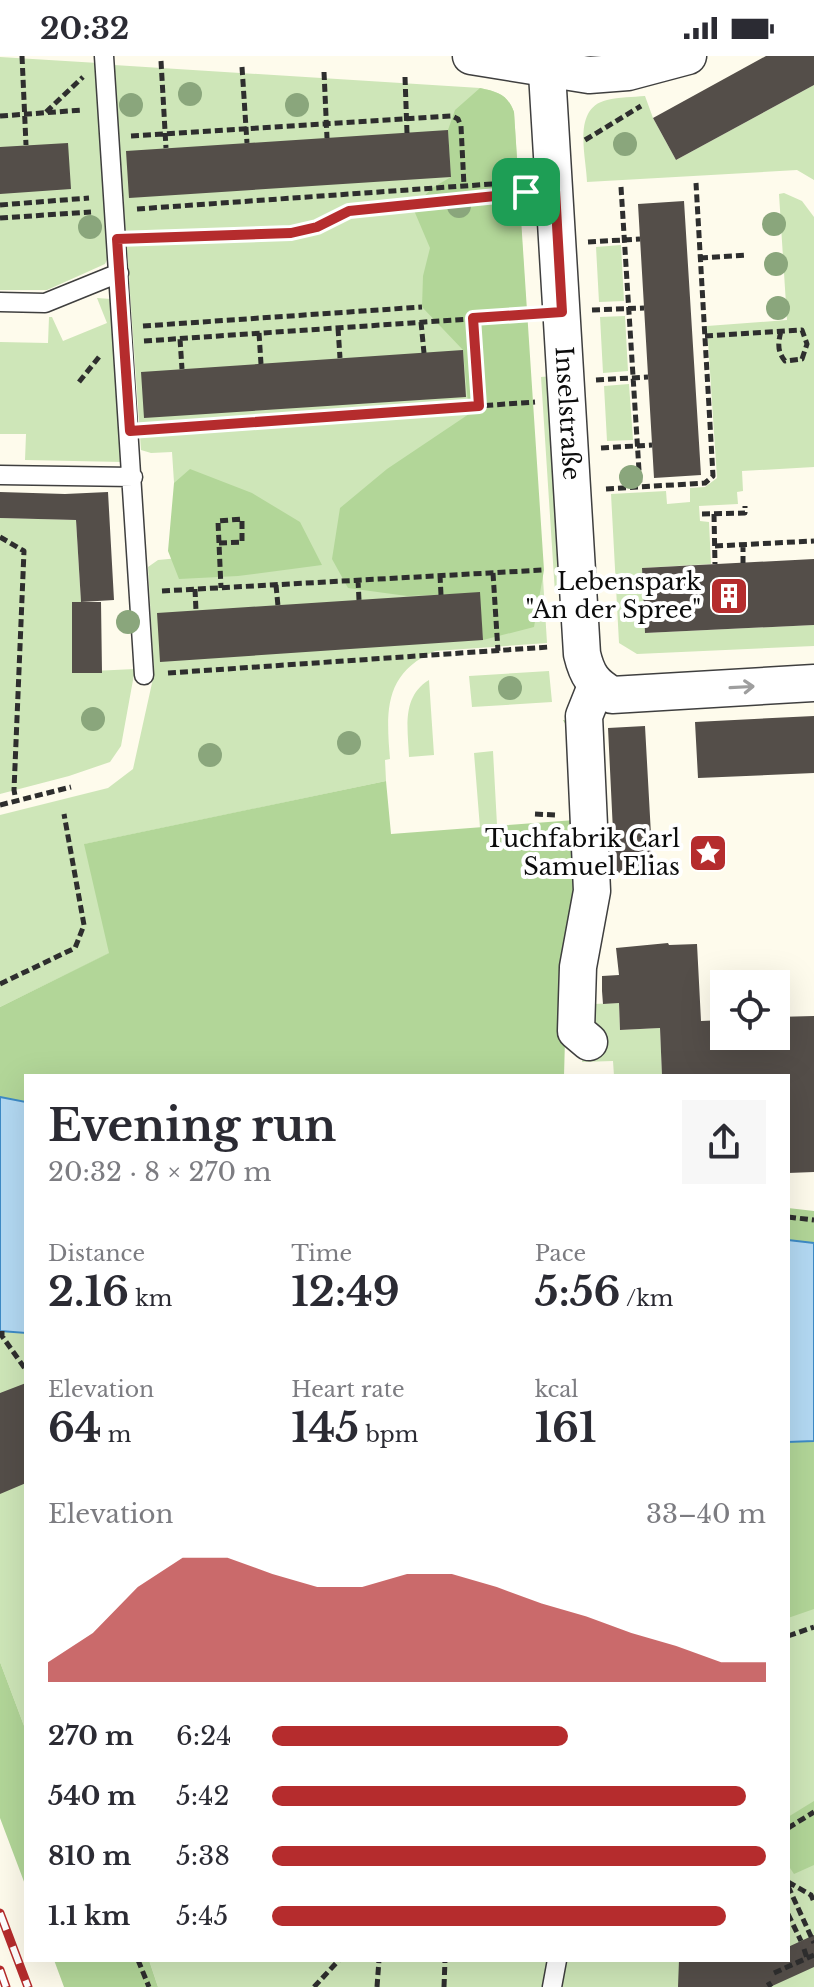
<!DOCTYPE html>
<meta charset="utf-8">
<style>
body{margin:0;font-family:"Libre Baskerville",serif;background:#f7f7f7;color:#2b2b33;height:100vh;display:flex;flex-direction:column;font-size:30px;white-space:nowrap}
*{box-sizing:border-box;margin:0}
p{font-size:26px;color:#7c7c81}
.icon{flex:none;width:44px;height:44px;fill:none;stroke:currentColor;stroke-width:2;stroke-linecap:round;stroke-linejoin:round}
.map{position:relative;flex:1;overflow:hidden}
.sheet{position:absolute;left:24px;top:1018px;width:766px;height:888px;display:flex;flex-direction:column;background:#fff;border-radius:0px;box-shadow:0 8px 32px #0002}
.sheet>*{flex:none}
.controls{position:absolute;left:710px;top:914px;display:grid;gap:16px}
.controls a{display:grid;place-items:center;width:80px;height:80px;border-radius:0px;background:#fff;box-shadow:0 8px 32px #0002;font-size:40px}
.pin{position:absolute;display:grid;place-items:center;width:68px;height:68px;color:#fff;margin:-34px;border-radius:16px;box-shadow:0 4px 12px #0006}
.round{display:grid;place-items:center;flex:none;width:84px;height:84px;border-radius:0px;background:#f7f7f7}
.head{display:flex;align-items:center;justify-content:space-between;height:136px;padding:0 24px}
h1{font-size:44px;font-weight:800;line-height:60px}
.stats{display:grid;grid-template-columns:repeat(3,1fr);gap:12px;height:136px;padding:8px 24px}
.stats div{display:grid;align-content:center}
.stats b{font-size:40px;font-weight:800}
.stats small{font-size:22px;font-weight:400}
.stats p{font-size:22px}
.chart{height:224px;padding:16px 24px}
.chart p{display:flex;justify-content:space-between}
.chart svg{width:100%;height:144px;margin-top:8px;fill:#b52c2d;opacity:.7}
ul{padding:0 24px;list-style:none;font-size:26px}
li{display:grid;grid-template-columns:128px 96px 1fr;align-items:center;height:60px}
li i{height:20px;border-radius:10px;background:#b52c2d}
.status{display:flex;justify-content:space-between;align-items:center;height:56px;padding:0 40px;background:#fff;direction:ltr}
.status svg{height:22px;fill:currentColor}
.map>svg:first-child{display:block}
.green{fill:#cee6b8}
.forest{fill:#b2d698}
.water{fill:#b3d9f3;stroke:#3e8bc6;stroke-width:2}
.building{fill:#544e49}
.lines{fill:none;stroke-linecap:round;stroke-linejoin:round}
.lane-casing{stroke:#3f3f3f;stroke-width:21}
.street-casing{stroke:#3f3f3f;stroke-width:39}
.path{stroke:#2e2e2e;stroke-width:5;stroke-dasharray:8 4;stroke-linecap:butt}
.lane{stroke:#fff;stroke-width:18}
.street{stroke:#fff;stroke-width:36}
.rail-casing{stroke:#b52c2d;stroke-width:9}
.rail{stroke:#fff;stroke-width:6;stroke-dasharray:18;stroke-linecap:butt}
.tree{fill:#8aa67c}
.oneway{stroke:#9e9e9e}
.route-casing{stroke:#fff;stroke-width:16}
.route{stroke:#b52c2d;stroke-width:10}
.labels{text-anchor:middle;stroke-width:8;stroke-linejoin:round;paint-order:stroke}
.street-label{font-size:24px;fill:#0c0c0c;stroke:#fff}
.poi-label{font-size:24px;fill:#0c0c0c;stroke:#fff;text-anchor:end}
</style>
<div class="status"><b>20:32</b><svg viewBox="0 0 49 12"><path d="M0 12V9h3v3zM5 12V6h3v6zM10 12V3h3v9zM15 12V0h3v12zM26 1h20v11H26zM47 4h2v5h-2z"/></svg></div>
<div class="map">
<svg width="814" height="1931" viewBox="0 0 814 1931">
<rect width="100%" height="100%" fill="#fefbec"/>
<path class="green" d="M0 1 98 7 111 195 105 208 47 234H0Z
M114 9 480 32C498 36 507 38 514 56L547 587 435 595C384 617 386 655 390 703L385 704 386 725 85 788 110 897 0 951V759L108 732 133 713 154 618 148 511 158 504 179 502 172 396 151 397 141 394Z
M814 29V124L797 114 587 126C586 99 572 52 607 44 619 41 633 41 645 40L653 62 676 104Z
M784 137 802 145 814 161V411L742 415 743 435 737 436 738 448 699 450 700 465 709 466 711 508 642 512 645 577 814 569V590L637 598 619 587 611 438 666 435 667 448 690 446V432L705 431 717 422 707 270 787 264 779 138Z
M621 189 624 245 599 246 596 191Z
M97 242 111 243 123 406 25 404 26 378H0V286L48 287 49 261H52L63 285 107 267Z
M625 260 628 315 603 317 600 261Z
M553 320 567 536 555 537 541 321Z
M629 328 633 384 607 385 604 330Z
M0 462 76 464 81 546 72 547V616L135 613 121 690 110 706 69 720 0 738Z
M549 615 552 646 472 651 469 620Z
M429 624 434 699 409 701C408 673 401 641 429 624Z
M493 695 497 769 480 772 474 697Z
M619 947 620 974 660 972 662 1020H614L613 1005 582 1006 593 948Z
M0 1275 26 1277V1675L0 1606Z
M814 1385V1931H158L149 1904H788V1386Z"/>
<path class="forest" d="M480 32C498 36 507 38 514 56L544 514 534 571 483 584 479 537 407 540 348 532 332 503 340 452 387 413 469 358 463 294 422 251 423 220 430 192 413 152 432 132 451 121 448 74 455 54Z
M190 413 252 437 300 466 322 509 238 520 179 523 168 495 174 427Z
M563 664 569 665 581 834 567 911 564 1020H26V1046L0 1041V951L109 897 84 788 386 725 391 778 575 764 568 673Z
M788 1152 814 1155V1187L788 1184Z
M814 1385V1553L788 1562V1386Z
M0 1606 26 1675V1831L0 1762Z
M814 1745V1809L794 1818 788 1809V1761Z
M54 1904H149L158 1931H64Z"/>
<path class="water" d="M0 1041 26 1046V1277L0 1275Z
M788 1184 814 1187V1385L788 1386Z"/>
<path class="building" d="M766 0H814V29L676 104 653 62Z
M448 74 451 121 129 142 126 95Z
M68 87 71 133 0 138V91Z
M684 145 701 419 654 422 638 148Z
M463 294 466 341 144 362 141 316Z
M0 436 65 438 108 436 114 544 81 546 76 464 0 462Z
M814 503V569L645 577 642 512Z
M480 536 483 584 160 606 157 557Z
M72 546H101L102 617H72Z
M814 660V717L698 722 695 666Z
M645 670 653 815 615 817 608 672Z
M668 887 669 889 697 888 701 965 724 964V980H776V961L814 960V1116L788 1117V1020H662L660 972 620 974 619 947 603 948 602 935V920L619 919 616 892Z
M26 1327V1427L0 1438V1337Z
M814 1879V1911L770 1931H678L679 1904H788V1891Z"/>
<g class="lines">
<g class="lane-casing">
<path id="lane" d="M104 0 144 619
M526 136 555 134
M0 246 45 247 119 217
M0 419 133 421
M552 1931 557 1904"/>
</g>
<g class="street-casing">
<g id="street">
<path d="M471 0 589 19 628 16 688 0"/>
<path id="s1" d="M546 0 582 598C587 619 593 628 612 639L814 627"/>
<path d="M589 986 576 975 578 911 592 835 584 660 596 630"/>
</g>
</g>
<path class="path" d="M22 0 26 89
M161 5 166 92
M242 11 247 87
M324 16 327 82
M405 21 407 77
M46 56 83 21
M0 60 83 54
M131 80 452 60 458 63 461 70 464 130
M585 84 641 50
M621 131 640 430
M0 149 89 142
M137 153 506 127
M0 162 91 156
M138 182 291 177 317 171 349 155 503 138
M588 186 640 183
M700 202 746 199
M592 254 644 252
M473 262 479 350
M421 266 424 297
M143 270 422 251
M338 272 340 302
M259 277 261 308
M705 280 802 274 807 288 802 303 785 305C777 295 778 287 781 275
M180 283 182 313
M144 285 529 259
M596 324 648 321
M79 326 99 301
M150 373 535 346
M601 392 652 389
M606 433 705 427 713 420 696 127
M702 458 745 457V450
M714 458 715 508
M0 481 24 495 14 734 16 745
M219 487 242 486V463L218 465 221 532
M743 488V507
M715 490 814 485
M493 517 498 595
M440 519 441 539
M358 524 359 544
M276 529 278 550
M195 533 196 555
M162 535 543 514
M168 617 549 591
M0 749 71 731
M535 758 555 759
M0 928 75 892 84 869 64 758
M788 1161 814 1164
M2 1275V1280L26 1314
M788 1580 814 1571
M788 1772 814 1756
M788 1826 811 1839 814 1846
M788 1830 814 1887
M788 1858 801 1885
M804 1893 807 1902
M138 1904 149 1931
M774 1917 814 1899
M768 1926 771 1931
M314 1931 339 1904
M377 1931 379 1904
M444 1931 445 1904"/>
<use href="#lane" class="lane"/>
<use href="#street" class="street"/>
<g class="rail-casing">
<path id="rail" d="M0 1857 28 1931
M0 1914 6 1931"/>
</g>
<use href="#rail" class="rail"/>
</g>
<g class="tree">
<circle cx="190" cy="38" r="12"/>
<circle cx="131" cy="49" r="12"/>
<circle cx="297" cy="49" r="12"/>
<circle cx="625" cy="88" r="12"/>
<circle cx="459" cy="150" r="12"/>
<circle cx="774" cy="168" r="12"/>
<circle cx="90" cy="171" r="12"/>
<circle cx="776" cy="208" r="12"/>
<circle cx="778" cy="252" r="12"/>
<circle cx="631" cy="421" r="12"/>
<circle cx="128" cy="566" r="12"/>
<circle cx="510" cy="632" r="12"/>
<circle cx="93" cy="663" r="12"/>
<circle cx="349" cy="687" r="12"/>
<circle cx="210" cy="699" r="12"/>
</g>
<defs><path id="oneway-shaft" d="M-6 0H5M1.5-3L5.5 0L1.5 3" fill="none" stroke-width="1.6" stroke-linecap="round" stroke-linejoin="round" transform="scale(2)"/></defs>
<use class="oneway" href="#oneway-shaft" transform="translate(742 631) rotate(-3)"/>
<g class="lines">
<g class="route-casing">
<path id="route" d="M555 134 562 256 473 262 479 350 130 375 117 183 291 177 317 171 349 155Z"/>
</g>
<use href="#route" class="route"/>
</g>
<defs>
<g id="building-square" transform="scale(2)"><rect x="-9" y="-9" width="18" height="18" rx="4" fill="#b52c2d" stroke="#fff"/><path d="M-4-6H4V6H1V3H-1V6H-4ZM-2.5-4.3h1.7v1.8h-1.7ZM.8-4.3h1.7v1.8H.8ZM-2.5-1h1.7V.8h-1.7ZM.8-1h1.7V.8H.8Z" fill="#fff"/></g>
<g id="sight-square" transform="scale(2)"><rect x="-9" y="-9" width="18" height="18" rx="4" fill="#b52c2d" stroke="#fff"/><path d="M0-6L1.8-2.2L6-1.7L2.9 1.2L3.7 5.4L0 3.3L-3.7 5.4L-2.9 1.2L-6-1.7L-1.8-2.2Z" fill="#fff"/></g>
</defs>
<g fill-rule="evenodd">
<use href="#building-square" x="729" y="540"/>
<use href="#sight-square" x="708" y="797"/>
</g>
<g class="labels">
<g class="street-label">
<text dy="8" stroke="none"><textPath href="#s1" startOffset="358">Inselstraße</textPath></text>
</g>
<g class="poi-label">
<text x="701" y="534">Lebenspark<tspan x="701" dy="28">"An der Spree"</tspan></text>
<text x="680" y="791">Tuchfabrik Carl<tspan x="680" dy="28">Samuel Elias</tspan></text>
</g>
</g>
</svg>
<div class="controls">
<a><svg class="icon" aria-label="locate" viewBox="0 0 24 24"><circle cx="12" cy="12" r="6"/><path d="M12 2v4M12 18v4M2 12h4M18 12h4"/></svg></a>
</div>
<div class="pin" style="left:526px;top:136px;background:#1e9e55"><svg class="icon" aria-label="arrive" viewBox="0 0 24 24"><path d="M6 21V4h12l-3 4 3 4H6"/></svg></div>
<section class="sheet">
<div class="head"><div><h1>Evening run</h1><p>20:32 · 8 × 270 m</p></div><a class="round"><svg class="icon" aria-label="share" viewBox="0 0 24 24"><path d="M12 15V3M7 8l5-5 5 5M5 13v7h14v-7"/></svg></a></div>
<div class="stats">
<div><p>Distance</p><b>2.16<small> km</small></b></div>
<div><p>Time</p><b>12:49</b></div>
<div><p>Pace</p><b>5:56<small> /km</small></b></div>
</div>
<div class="stats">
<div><p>Elevation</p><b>64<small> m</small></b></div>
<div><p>Heart rate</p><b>145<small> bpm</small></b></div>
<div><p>kcal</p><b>161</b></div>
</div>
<div class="chart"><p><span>Elevation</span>33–40 m</p>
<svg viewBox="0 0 160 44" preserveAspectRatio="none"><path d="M0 44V38L10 29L20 15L30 6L40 6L50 11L60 15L70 15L80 11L90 11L100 15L110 20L120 24L130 29L140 33L150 38L160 38V44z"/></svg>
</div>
<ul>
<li><b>270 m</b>6:24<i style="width:60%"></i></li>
<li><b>540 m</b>5:42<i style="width:96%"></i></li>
<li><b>810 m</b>5:38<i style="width:100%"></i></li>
<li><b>1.1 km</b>5:45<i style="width:92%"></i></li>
</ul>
</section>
</div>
